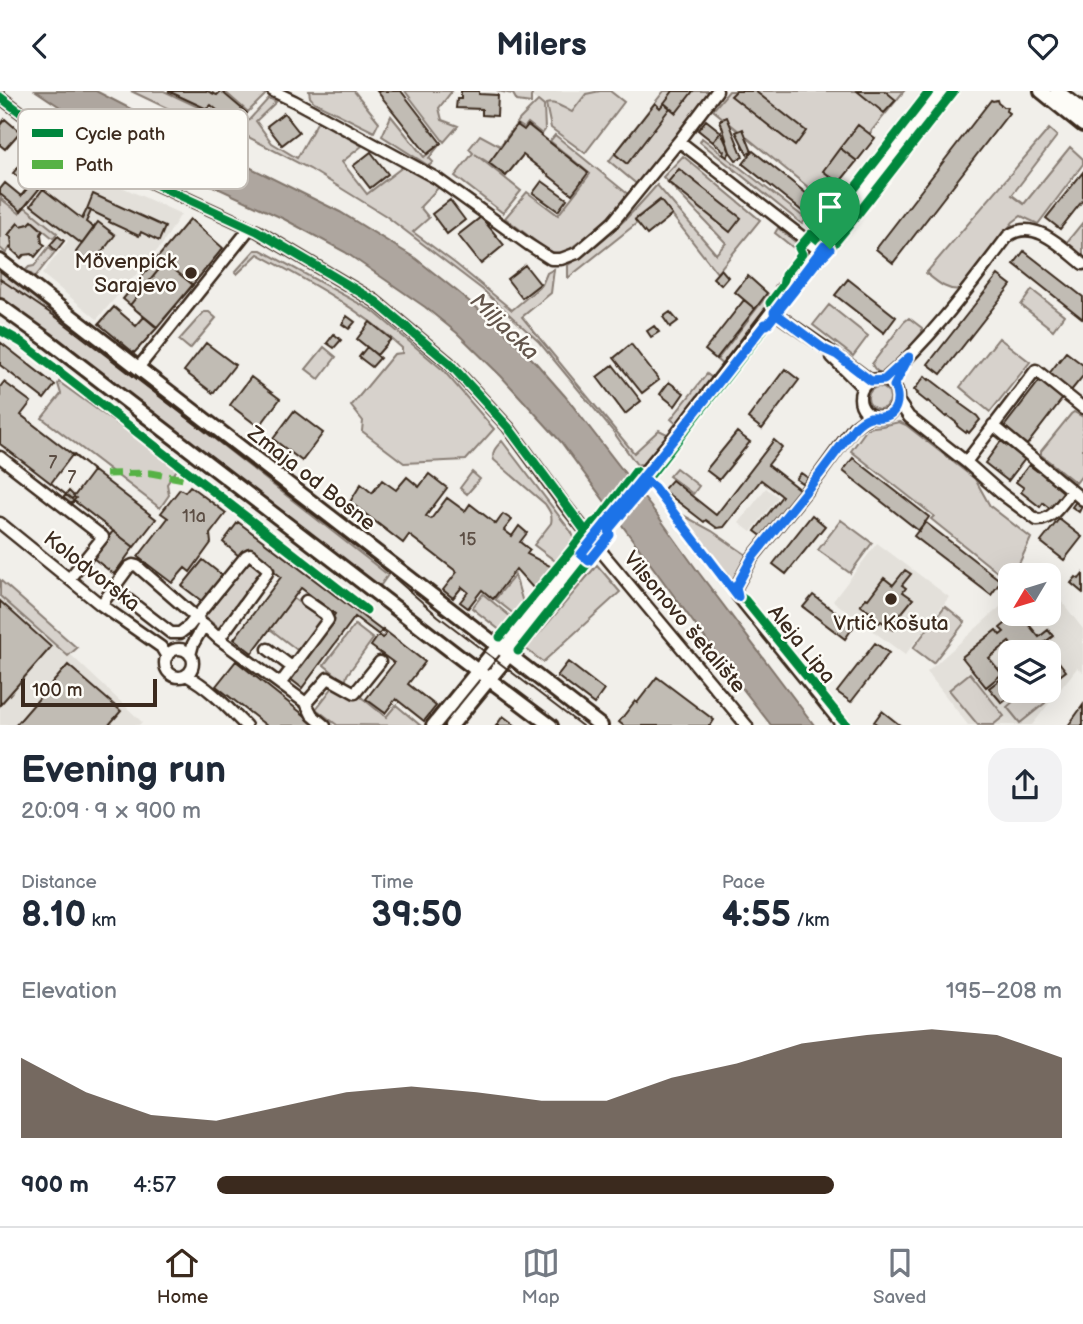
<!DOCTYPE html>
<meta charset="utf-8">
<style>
body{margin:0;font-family:"Balsamiq Sans",sans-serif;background:#f2f2f3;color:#1f2937;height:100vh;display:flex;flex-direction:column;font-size:26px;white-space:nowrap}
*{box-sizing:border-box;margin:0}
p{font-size:23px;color:#747a83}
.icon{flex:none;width:38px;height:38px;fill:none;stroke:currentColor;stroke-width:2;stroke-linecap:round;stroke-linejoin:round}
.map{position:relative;height:634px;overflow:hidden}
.panel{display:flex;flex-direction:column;background:#fff;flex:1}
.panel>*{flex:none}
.needle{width:46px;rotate:232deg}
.controls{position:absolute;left:998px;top:472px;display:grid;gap:14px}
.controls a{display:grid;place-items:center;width:63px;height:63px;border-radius:14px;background:#fff;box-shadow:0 7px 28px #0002;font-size:35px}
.scale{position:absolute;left:21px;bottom:18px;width:136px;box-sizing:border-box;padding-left:7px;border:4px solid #3b2a1e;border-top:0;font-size:19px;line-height:24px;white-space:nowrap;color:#3b2a1e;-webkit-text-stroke:5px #fdfcf7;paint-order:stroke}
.pin{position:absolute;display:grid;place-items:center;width:60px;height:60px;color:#fff;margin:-72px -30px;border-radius:50% 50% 50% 0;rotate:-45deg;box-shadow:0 0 7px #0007}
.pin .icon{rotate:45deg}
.round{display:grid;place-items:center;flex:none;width:74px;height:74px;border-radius:21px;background:#f2f2f3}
.summary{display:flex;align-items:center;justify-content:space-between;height:119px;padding:0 21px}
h1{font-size:38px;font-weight:600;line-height:52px}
.figures{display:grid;grid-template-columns:repeat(3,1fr);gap:10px;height:119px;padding:7px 21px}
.figures div{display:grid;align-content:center}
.figures b{font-size:35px;font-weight:600}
.figures small{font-size:19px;font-weight:400}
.figures p{font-size:19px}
.chart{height:196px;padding:14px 21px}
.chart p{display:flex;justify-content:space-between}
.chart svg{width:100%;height:126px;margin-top:7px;fill:#3b2a1e;opacity:.7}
ul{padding:0 21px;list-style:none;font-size:23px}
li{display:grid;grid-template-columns:112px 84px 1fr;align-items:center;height:52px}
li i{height:18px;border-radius:9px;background:#3b2a1e}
header{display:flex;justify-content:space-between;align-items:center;height:91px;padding:0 21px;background:#fff;font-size:32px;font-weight:600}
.dock{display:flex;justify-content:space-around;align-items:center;height:98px;border-top:2px solid #e0e1e3;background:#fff;font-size:19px;color:#747a83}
.dock a{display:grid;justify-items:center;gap:4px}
.dock .active{color:#3b2a1e}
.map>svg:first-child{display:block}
.built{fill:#e3e0da;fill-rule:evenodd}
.green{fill:#d7d2cc;stroke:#897e75;stroke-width:2}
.water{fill:#aea69f;stroke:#80746b;stroke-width:2}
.building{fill:#c1bcb4;stroke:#3b2a1e;stroke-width:2;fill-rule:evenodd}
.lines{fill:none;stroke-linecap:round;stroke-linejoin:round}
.street-casing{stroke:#3b2a1e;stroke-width:15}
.secondary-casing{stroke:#3b2a1e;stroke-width:18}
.street{stroke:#fdfcf7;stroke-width:10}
.secondary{stroke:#fdfcf7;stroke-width:12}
.tram{stroke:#3b2a1e;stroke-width:2}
.quiet{stroke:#57b245;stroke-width:7;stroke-dasharray:14 7;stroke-linecap:butt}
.cycleway-casing{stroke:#fdfcf7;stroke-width:13}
.cycleway{stroke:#00873e;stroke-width:9}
.route-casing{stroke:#fff;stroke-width:14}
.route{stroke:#1a73e8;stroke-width:9}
.poi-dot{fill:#3b2a1e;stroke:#fdfcf7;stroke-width:2.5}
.labels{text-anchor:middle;stroke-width:5;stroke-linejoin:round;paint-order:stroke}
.number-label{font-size:18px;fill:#5c4e44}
.poi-label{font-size:21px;fill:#3b2a1e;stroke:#fdfcf7;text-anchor:end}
.street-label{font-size:21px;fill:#3b2a1e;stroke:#fdfcf7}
.water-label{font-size:23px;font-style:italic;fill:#63554b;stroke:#fdfcf7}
.key{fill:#fdfcf7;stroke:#c3bdb6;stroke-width:2}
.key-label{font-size:19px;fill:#3b2a1e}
</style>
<header><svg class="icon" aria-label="back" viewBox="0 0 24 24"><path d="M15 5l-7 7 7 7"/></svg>Milers<svg class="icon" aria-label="heart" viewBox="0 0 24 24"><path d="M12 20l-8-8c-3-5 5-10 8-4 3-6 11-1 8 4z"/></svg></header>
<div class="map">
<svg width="1083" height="635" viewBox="0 0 1083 635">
<rect width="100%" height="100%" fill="#f1efea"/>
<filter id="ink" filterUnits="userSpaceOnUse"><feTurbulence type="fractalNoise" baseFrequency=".0143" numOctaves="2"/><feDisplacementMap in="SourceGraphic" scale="14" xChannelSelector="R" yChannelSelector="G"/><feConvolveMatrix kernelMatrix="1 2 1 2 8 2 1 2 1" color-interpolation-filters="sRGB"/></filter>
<g filter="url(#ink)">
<path class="built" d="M535 0H588L572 21 554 12H548L545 15 532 6Z
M52 81 79 99 89 81 181 123 162 154 97 228 42 183 68 150 28 117Z
M766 397 778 406 751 441 739 432Z
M877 452 949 506 905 564 833 510Z
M1048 493 1083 538V581L1077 577 1032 634H968L927 581 1010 507V523H1048ZM1010 562H1048V600H1010Z
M0 505 63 562 68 565 71 564 142 631 139 634H0Z"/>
<path class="green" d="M131 0H164L213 23 240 39 269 7 276 11 256 30 272 52 297 67 318 30 362 55 342 71 367 103 404 75 439 96 420 116 429 127 413 141 456 173 512 219 542 194 547 182 554 178 551 202 522 226 634 362 659 339 667 343 668 348 646 377 640 373 637 374 612 339 539 251 483 199 386 125 310 78 227 35 171 19Z
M224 0H260L266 3 248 21Z
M309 0H354L379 31 374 41 314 11 310 6Z
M405 0H452L439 17 442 29 458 35 444 51Z
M497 0H534L531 6V12L517 10 513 3Z
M600 0H610L624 11 585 62 551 37 546 13C554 10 564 17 572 21L586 3Z
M664 0H713L639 95 609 70Z
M729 0H904L819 105 713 19Z
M930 0H941L831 139 825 134Z
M538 10 544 15 545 39 542 43 528 32 524 37 518 33 489 72 475 63 521 100 503 122 455 85 473 62 469 58 480 44 500 55 520 28Z
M391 25 424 66 441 52 429 67 433 71 429 75 382 45Z
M1049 38 1057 45 1012 104 1024 113 1070 56 1083 68V73L1038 133 1021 125 1013 131 961 198C947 201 936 190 926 182Z
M555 44 629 104 601 134 566 161 555 162 547 159 505 127 527 101 558 124 590 83 550 50Z
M702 47 806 128 802 133 700 51Z
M683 65 760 129 717 182 660 109 635 128 637 132 568 187V174C603 153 631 124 657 94L716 163 726 152 663 86Z
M0 107 19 122 25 116 57 142 53 147 32 130 29 133 21 135 17 133 8 144 11 146 12 154 6 162 0 157Z
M1083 131V166L1066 152Z
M778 137 803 157 806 160 807 165 781 199 775 195 801 163 775 142Z
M49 156 55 161 35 186 26 179 29 176 34 175Z
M255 159H261L373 220 443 279 494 338 466 369 404 372 362 340 363 330 351 315 394 263 402 262V257C360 218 308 190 258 163L237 183 235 181Z
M0 180 388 484 378 498 0 210Z
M1032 199 1064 224 1053 239 1021 214Z
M768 203 775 209 724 275 717 269Z
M829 214 868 245 853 265 813 234Z
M204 221H209L216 227 190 258 179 249Z
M909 227 922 237V241L888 284C881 284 874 279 872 273L904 231Z
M999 247 1030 271 990 321 960 296Z
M324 256 336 266 319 288 306 278Z
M707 283 712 287 677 333 671 328Z
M59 291 178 377 167 393 169 404 160 417 42 327 61 303 58 293Z
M868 307a11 11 0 1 1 22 0a11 11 0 1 1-22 0Z
M1074 321 1083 326V383L1076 392 1041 364V360L1071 323Z
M899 331 906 334 975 388 990 415 1031 447 1018 475 1007 489 931 428 934 425 851 360 867 338 873 336 882 335Z
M502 350 572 442 574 447 570 457 558 472 534 454 551 432C553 424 549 419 545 413L494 369C491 361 496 356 502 350Z
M676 377 699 395 693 403 669 385Z
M472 381 480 388 467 403 460 397Z
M670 417 712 440 745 463 747 468 734 489 731 499Z
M841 429 872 452 850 482 818 459Z
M251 467 265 478 220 538 205 526Z
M597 474 620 501 543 571 526 558Z
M515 484 523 512 514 523 495 508Z
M0 489 77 557 68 565 0 505Z
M483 503 511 526 501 540 472 517Z
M289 504 323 530 300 561 266 535Z
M945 515 965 531 933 572 913 557Z
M355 534 373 548 347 584 345 593 386 626 396 614 421 635 337 634 316 618 340 587 324 574Z
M970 582 1004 625 993 634H978L949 599Z
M1025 600H1036L1045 612 1020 632 1007 616Z"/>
<path class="water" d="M36 0H96L195 51 235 69 340 121 415 167 458 201 500 236 536 272 565 305 658 425 699 482 814 634H771L732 584 561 351 501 285 457 242 425 216 345 161 284 128 129 56 78 28Z"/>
<path class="building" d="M168 0H207L217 4 221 0 247 22 236 35 211 14 207 18Z
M377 0H401L441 52 427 63Z
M461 0H479V3L498 4 497 25 482 24V18L456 17 457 8H461Z
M673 0H693L676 22 664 12Z
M736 0H755L806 40 795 55 731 5Z
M857 0H885L896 9 884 22Z
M991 9 993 10 997 9 998 12 1003 16H1007L1006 20 1009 22 893 172 876 158Z
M655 12 660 17 664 12 670 17 627 73 615 63Z
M284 22 299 41 282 54 267 35Z
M727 26 743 66 736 69 730 61 720 29Z
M5 28 20 41 5 58 0 54V34Z
M706 29 721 41 713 51 698 39Z
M517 34 524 39 528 34 588 82 572 103 523 64 506 85 489 72Z
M858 34 875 47 857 70 840 57Z
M743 38 752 61 747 63 736 41Z
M721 41 730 61 727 66 723 63 724 60 713 51Z
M36 54 62 70 21 120 0 103V98L5 92 21 105 50 70 40 62 18 86 13 82Z
M840 57 857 70 839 92 823 80Z
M753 60 817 111 807 124 743 73Z
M371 61 388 83 370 97 353 75Z
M679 78 741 127 730 141 668 91Z
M1083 81V109L1060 138 1046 127Z
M542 90 567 108 558 120 533 102Z
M43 98 82 128 87 118 91 120 86 131 94 137 82 153 31 114Z
M93 103 165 136 159 150 141 141 139 145 109 131 110 129 87 118Z
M450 109 465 129 447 143 432 123Z
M660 109 672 124 647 144 635 129Z
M481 126 504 154 481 173 458 144Z
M190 128 223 157 157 237 123 208ZM165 171 193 194 157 236 130 214Z
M32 130 43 140 41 143 42 152 45 154 35 166 32 163 24 164 21 167 10 157 12 154 11 146 8 144 18 132 21 135 29 133Z
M98 131 115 144 92 174 76 161Z
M58 145 64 150 56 160 50 154Z
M1024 160 1083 206V228L1014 173Z
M165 171 193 194 157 236 130 214Z
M525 174 540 193 522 207 507 188Z
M721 178 728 186 721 194 713 187Z
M998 184 1011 194 941 283 928 273Z
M748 185 767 202 755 218 735 201Z
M848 188 896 226 884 242 835 204Z
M744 209 755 218 716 268 705 259Z
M114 216 136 235 144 226 157 237 134 262 99 233Z
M670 221 678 230 670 236 663 226Z
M347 225 355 231 349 238 342 233Z
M370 231 391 248 377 264 357 248Z
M654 235 659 241 651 246 647 240Z
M334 243 341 249 334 257 327 252Z
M0 251 55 294 44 308 0 274Z
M206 252 235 274 213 302 184 280Z
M631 253 659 289 642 302 614 267Z
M367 256 380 267 372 276 359 266Z
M1066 261 1083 274V285L1070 301 1048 284Z
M613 274 641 310 625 323 597 286Z
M785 278 799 289 762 338 748 327Z
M925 285 929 289 930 288 960 311 959 312 977 325 980 329 969 342 967 340 966 342 957 335 958 333 948 325 946 326 928 310 927 311 917 303 918 302 914 299Z
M251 286 280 308 259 336 230 314Z
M1040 289 1063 307 1026 355 1003 337Z
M4 291 31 311 21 324 156 428 134 456 0 353V296Z
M669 291 684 302 675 315 660 303Z
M294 320 323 342 302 370 273 348Z
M737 341 750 351 719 389 706 379Z
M774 349 782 356 768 374 800 399 763 446 755 440 782 405 761 389 724 436 717 437 706 429 704 431 663 399 672 389 716 424Z
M1001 350 1025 368 1008 390 985 372Z
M73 363 93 380 72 408 51 392Z
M853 367 929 426 919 440 843 380Z
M1029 374 1037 380 1038 378 1056 391 1055 393 1067 402 1053 420 1043 412 1040 416 1021 401 1024 397 1016 391Z
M801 382 808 387 803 393 796 388Z
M429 383 447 397 426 425 431 428 447 407 465 420 470 413 496 433 503 423 512 429 504 439 512 445 519 435 527 442 520 451 530 459 527 463 552 476 534 498 516 478 493 508 482 499 468 517 460 511 468 501 462 496 453 507 443 499 457 481 409 444 403 452 350 411 361 393 372 402 382 389 396 399 407 386 419 396Z
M190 395 226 422 210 443 211 452 190 481 185 477 172 492 138 466 168 427 161 422 180 398 185 401Z
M69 400 76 407 71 413 63 407Z
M1077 409 1083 413 1079 421 1072 416Z
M812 424 825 435 786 483 773 473Z
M1059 428 1082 446 1064 469 1041 451Z
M238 431 386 543 383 547 355 526 302 597 288 586 335 523 301 497 252 562 234 548 281 486 247 458 240 466 223 451Z
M925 431 1001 490 991 504 914 445Z
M113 440 134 456 114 483 93 467Z
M203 469 223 485 203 511 182 495Z
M905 479 911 483 902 494 906 497 903 501 913 508 896 529 899 532 893 539 881 530 879 532 869 525 871 522 860 514 866 507 868 508 884 487 893 494Z
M1083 483V502L1071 492 1076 486 1079 488Z
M813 504 854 535 845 548 803 516Z
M0 510 51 556 0 614Z
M1017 523H1020L1039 546 1048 539 1053 545 1044 552 1066 580 1048 594V562H1018L1009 551 989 567 1002 583 986 596 962 566 996 539 1000 544 1004 541 1000 537Z
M383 538 425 571 408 593 436 615 424 630 396 608 385 622 366 608 394 572 371 555Z
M875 552 889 562 851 611 837 601Z
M236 570 318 635H267L216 595Z
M568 571 604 599 594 613 557 585Z
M68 574 121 620 108 635H15Z
M1010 581V600H1017L1002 612 989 597Z
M657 586 714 629 710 635H624L619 631 635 610 637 612Z
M1083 614V635H1068Z
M882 620 901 635H879L874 631Z
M503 625 507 628 516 635H496Z"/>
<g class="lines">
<g class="street-casing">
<path id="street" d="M273 0 294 10 436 87 529 154 551 168H561L577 162 613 131 679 50 717 0
M0 6 36 33 86 61 257 140 375 210 449 272 508 336 565 414 605 465 747 635
M679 50 820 160
M774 221C806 245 840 265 871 290
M832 266 863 297
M138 277 250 137
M860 307a19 19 0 1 1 38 0a19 19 0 1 1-38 0Z
M884 289C932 247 970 195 1008 145 1034 126 1063 157 1083 173
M898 310 909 326 966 371
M993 334 1083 409
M0 366 103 446 69 488
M1072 400C1063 411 1052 430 1037 429L1002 403 966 371 1036 279 1083 317
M0 432 101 514 161 556 167 566
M114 498 171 542H180L189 535 246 465 250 463 266 476 268 479 267 482 219 548
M101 514 129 476 133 474 137 475 199 529
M268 558 293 577
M165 572a14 14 0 1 1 28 0a14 14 0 1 1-28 0Z
M190 564 193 553 204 534 219 548 306 612 312 624 325 635
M186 584C210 597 227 616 246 635
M280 593 328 529 325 523 306 510
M306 612 328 587 355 602 380 571
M843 635 737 504 736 496 752 467 819 384 854 336 862 330 872 325"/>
</g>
<g class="secondary-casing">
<path id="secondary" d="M1041 0 1083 34
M1057 0 1083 20
M0 170 601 635
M0 215 46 248 462 568 551 635
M433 635 498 555 511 549 514 546 647 380 678 343 943 0
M451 635 509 564 510 556"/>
</g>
<use href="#street" class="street"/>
<use href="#secondary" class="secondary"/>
<path class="tram" d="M0 188 56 226 382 476 438 525 582 635"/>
<path class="quiet" d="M106 383 151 382 184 388"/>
<g class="cycleway-casing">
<path id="cycleway" d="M0 6 36 33 86 61 257 140 375 210 449 272 508 336 592 449
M816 147 930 0
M770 212 783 195 785 184 802 163 799 157 811 143 822 152
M0 239 21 251 366 519
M589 470 573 457 593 432 599 429 636 380 654 395 733 501 745 509 847 635
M500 546 573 457
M518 560 610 444 609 438 644 395 646 390 815 172 823 166 846 138 954 0"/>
</g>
<use href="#cycleway" class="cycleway"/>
</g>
</g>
<g class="lines" filter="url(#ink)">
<g class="route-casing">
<path id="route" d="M830 158 816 172 767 234 765 233 678 343 592 449 581 463 589 470 610 444 609 438 644 396 646 390 654 396 738 506 736 496 752 467 819 384 855 336C859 332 864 328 870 326 876 325 874 327 881 326 898 325 900 307 894 295L909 266 884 289 871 290 837 264 824 258 774 221 824 155 830 158"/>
</g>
<use href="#route" class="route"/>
</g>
<g class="poi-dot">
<circle cx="191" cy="182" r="7"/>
<circle cx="891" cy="508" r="7"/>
</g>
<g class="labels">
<g class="number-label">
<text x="53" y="377">7</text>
<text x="72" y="392">7</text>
<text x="194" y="431">11a</text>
<text x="468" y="454">15</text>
</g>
<g class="poi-label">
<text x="177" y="177">Mövenpick<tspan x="177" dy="24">Sarajevo</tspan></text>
<text x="891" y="539" text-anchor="middle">Vrtić Košuta</text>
</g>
<g class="street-label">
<text transform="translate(312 387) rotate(38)" y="7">Zmaja od Bosne</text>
<text transform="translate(92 480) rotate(38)" y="7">Kolodvorska</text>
<text transform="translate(685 531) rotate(50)" y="7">Vilsonovo šetalište</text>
<text transform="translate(802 553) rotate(51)" y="7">Aleja Lipa</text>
</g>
<g class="water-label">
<text transform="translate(505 235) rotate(44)" y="8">Miljacka</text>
</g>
</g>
<rect x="18" y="18" width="230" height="80" rx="10" class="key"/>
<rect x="32" y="38" width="31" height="8" fill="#00873e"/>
<rect x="32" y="69" width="31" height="9" fill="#57b245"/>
<g class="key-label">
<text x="75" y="49">Cycle path</text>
<text x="75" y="80">Path</text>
</g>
</svg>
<div class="controls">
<a><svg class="needle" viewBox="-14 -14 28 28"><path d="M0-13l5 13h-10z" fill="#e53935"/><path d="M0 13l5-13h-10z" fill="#747a83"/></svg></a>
<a><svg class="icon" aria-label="layers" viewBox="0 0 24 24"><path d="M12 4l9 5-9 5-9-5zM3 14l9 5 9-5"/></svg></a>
</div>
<div class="scale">100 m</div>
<div class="pin" style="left:830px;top:158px;background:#1e9e55"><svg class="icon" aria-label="arrive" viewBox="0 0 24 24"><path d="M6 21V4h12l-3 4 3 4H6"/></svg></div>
</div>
<section class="panel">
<div class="summary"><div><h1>Evening run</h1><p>20:09 · 9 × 900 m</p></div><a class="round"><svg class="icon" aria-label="share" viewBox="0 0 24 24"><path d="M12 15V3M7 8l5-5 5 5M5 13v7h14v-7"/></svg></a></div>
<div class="figures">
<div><p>Distance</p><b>8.10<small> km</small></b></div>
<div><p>Time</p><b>39:50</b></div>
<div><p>Pace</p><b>4:55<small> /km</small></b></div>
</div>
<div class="chart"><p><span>Elevation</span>195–208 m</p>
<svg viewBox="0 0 160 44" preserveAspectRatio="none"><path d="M0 44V16L10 28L20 36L30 38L40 33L50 28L60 26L70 28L80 31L90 31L100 23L110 18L120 11L130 8L140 6L150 8L160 16V44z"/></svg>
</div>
<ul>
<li><b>900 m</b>4:57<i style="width:73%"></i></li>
</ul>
</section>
<nav class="dock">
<a class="active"><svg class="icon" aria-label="home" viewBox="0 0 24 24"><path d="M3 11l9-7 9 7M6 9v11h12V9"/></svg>Home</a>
<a><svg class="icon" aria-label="map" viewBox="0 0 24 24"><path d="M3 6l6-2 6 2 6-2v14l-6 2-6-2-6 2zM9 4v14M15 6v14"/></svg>Map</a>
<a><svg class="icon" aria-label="saved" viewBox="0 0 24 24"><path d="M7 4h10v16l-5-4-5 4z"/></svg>Saved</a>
</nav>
